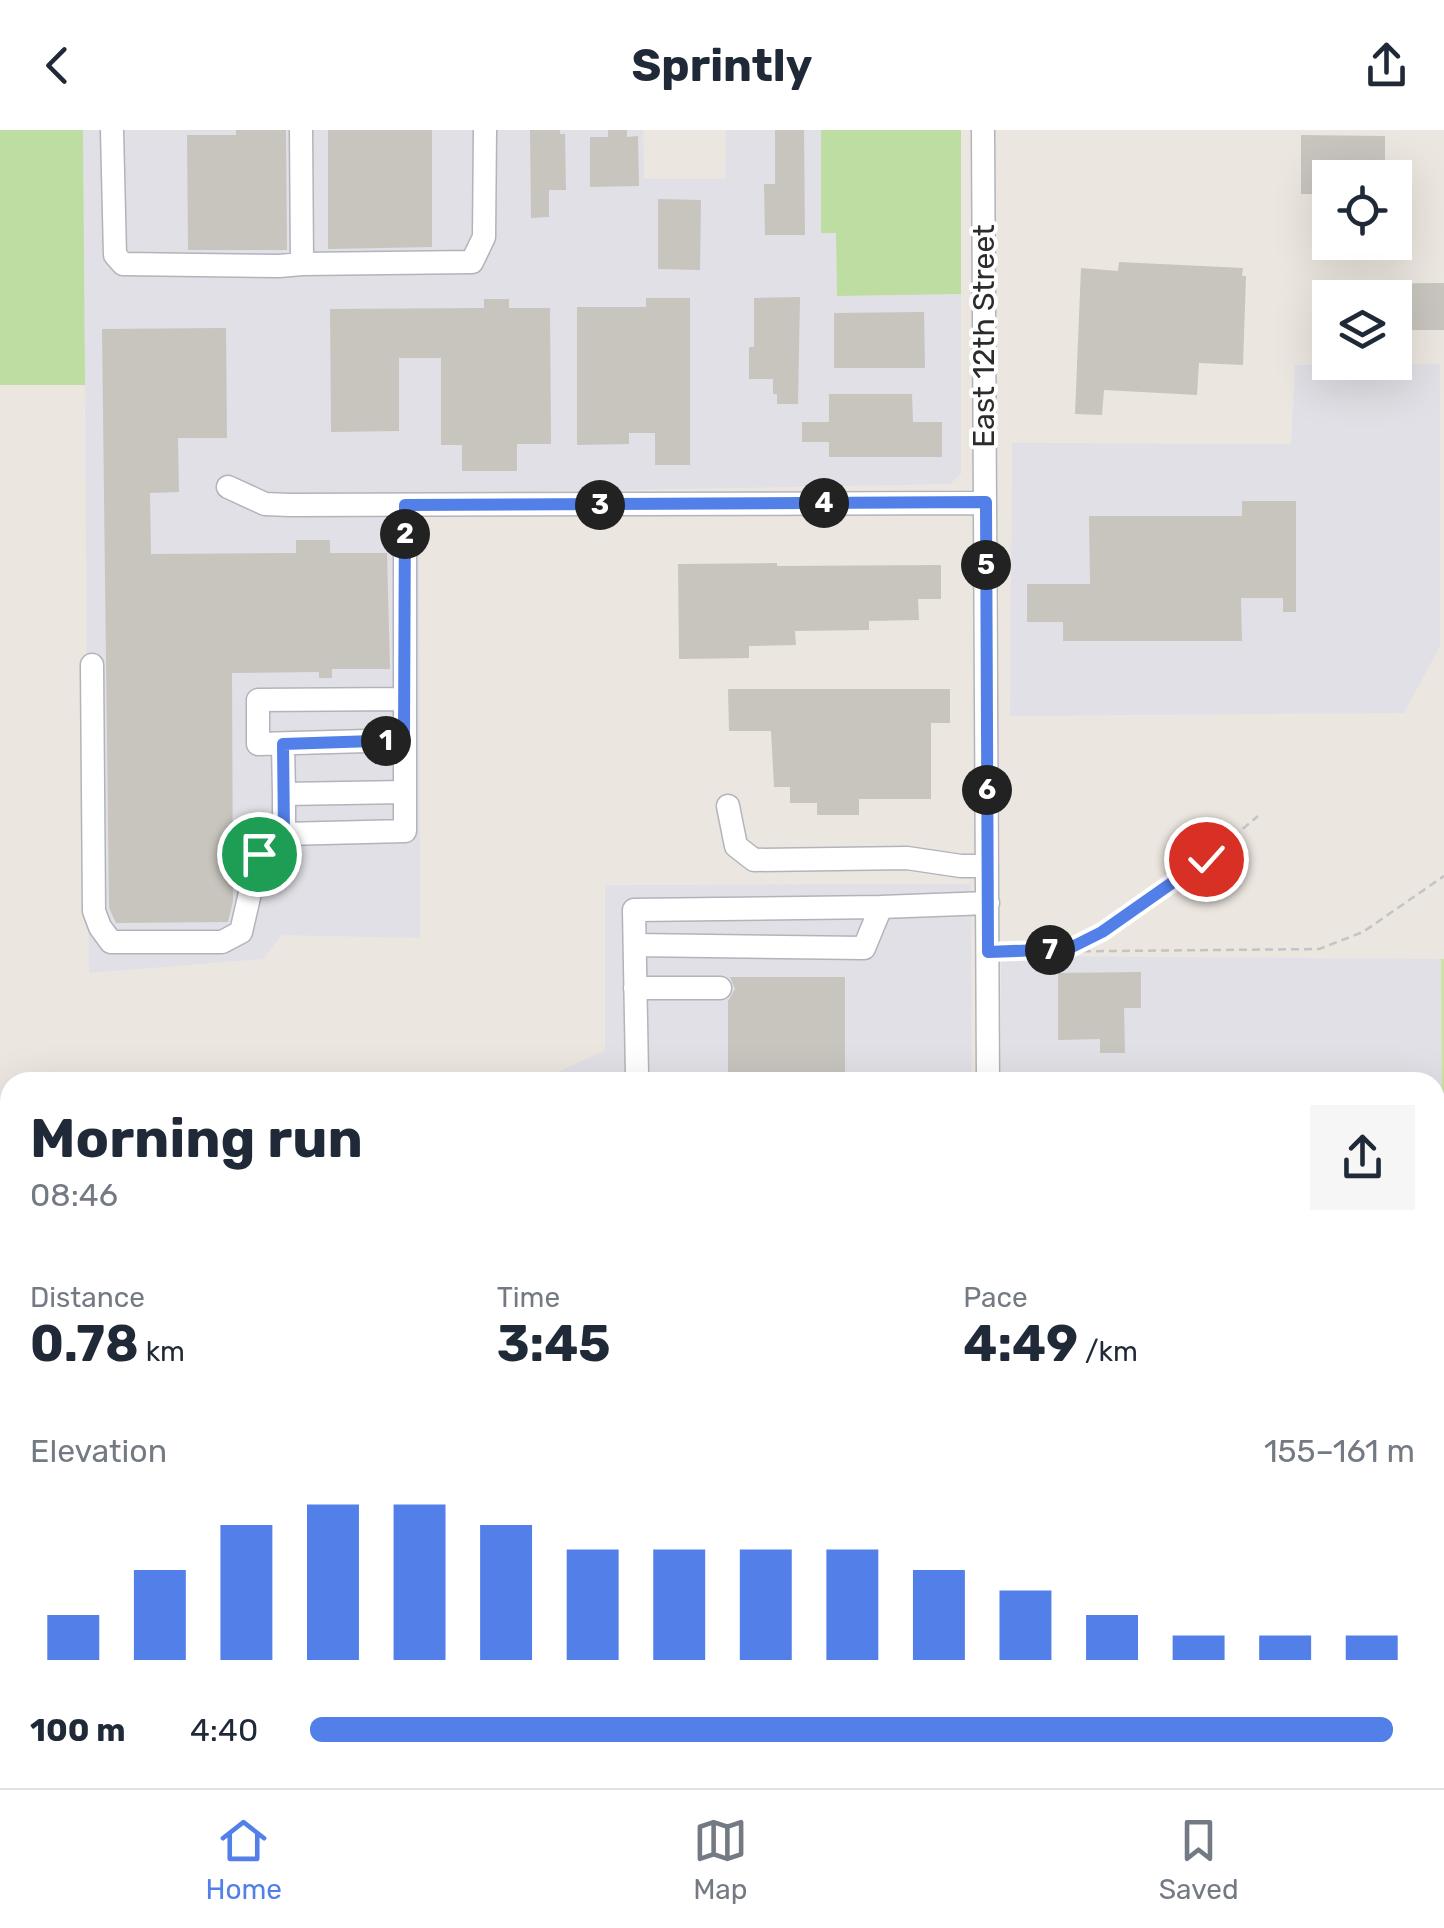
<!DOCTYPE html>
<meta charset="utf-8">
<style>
body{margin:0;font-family:Rubik,sans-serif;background:#f6f6f7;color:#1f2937;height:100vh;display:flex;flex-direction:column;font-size:38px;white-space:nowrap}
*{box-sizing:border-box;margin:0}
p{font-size:32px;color:#747a83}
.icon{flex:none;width:55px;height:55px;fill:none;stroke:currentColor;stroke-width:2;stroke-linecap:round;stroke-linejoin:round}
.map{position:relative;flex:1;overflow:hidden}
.panel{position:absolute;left:0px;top:942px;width:1445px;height:718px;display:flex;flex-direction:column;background:#fff;border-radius:30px 30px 0 0;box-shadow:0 10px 40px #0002}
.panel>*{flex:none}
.controls{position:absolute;left:1312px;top:30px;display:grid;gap:20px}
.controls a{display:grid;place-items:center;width:100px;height:100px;border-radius:0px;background:#fff;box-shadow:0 10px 40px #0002;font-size:50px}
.pin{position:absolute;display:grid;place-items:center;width:85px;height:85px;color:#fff;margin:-42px;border:5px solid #fff;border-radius:50%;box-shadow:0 2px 10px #0007}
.km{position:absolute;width:50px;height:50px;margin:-25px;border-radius:50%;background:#222;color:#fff;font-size:28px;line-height:50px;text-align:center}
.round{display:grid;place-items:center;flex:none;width:105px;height:105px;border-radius:0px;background:#f6f6f7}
.overview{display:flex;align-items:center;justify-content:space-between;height:170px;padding:0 30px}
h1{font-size:55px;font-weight:700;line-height:75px}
.figures{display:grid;grid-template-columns:repeat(3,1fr);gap:15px;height:170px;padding:10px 30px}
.figures div{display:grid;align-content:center}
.figures b{font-size:50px;font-weight:700}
.figures small{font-size:28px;font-weight:400}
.figures p{font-size:28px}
.chart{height:280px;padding:20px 30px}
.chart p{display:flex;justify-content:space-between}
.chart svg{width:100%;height:180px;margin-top:10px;stroke:#527fe8;stroke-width:6}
ul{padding:0 30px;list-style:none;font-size:32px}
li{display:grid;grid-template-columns:160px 120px 1fr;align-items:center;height:75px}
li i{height:25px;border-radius:12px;background:#527fe8}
header{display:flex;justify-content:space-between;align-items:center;height:130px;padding:0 30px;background:#fff;font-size:45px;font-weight:700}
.tabs{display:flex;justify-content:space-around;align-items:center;height:140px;border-top:2px solid #e0e1e3;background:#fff;font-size:28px;color:#747a83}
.tabs a{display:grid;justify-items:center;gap:5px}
.tabs .on{color:#527fe8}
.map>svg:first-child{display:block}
.industrial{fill:#e1e0e6}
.green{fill:#bddda3}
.pitch{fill:#cee3a0}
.building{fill:#c8c4be}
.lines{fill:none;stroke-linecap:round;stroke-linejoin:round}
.minor-casing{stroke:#b1b4bb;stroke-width:25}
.path{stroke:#c4c4c4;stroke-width:2.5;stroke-dasharray:8 5;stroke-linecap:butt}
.minor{stroke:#fff;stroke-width:22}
.route-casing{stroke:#fff;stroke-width:20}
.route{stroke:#527fe8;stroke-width:12}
.labels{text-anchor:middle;stroke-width:8;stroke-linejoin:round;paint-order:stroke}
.street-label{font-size:30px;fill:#2c2c2c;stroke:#fff}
</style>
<header><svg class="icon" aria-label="back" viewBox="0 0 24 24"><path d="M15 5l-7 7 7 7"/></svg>Sprintly<svg class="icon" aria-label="share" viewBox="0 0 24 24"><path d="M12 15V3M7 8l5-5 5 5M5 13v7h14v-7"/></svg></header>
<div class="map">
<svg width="1444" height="1658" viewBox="0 0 1444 1658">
<rect width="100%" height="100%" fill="#ece6e0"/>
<path class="industrial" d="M83 0H643L644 49H725L726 0H821V102L836 103 837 166 961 164V344L950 354 312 366 419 384 420 808 282 805 263 829 89 843Z
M1440 234V516L1404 583 1010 586 1012 313 1291 314 1295 235Z
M971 754 972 952H537L605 920V755Z
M1001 826 1441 829 1442 1001H1435V952H1001Z"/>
<path class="green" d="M0 0H83L85 255H0Z
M821 0H961V164L837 166 836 103H821Z"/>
<path class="pitch" d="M1441 829H1444V1408L1443 1282 1435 1281V1001L1442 1000Z"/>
<path class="building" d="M236 0H286L287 120H188L187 5H236Z
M328 0H432V117L328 119Z
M530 0H560V4H565L566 60H549V87L531 88Z
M608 0H627V7L638 6 639 56 590 57V7H608Z
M775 0H804L805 105H765L764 54H775Z
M1301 5 1385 6V48H1330V64H1301Z
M658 69 701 70 700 140 658 139Z
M1119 132 1243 138 1242 146H1246L1243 235 1199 233 1197 265 1104 260 1102 285 1075 284 1081 138 1118 141Z
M1444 153V200H1395V168H1326V154Z
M800 167 798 274H777V264H773V249H749V217H754V168Z
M646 168H690V335H655V303H629V314L577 315V177H646Z
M484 169H509V178H550L551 314H517V341H462V315H441V228H399V301L331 302 330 179 484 178Z
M924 182 925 238H834V183Z
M226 198 227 308H178L179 362 150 363 151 424 296 423V410H330V423H387L390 539H332V548H319V542L232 543 233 771 228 792 116 793 109 778 102 199Z
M829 264H912L913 292H942V327H829V312H802V292H829Z
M1242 371H1296V482H1283V468H1241L1242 511H1063V492H1027V454H1090L1089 386H1242Z
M777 433V436L941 435V469H918L919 490 869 491V500L795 501 796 515 749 516V528L679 529 678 434Z
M728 559H950V593H931V669H859V685H817V673H790V657H774L771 601H729Z
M1141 842V878H1124L1125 923H1100V909L1058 910V843Z
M730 847H845V952H728V871L735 859Z"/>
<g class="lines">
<g class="minor-casing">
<path id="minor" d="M112 0 115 125 123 134 279 136 302 134 301 0
M983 0 988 952
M302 134 472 132 484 107 485 0
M228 357 265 374 290 375 985 373
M92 535 94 781 100 797 111 812H222L241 802 259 724 284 704V664
M404 610 258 614V570L405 569
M283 614 284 664 405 662V375
M728 676 736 716 754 730 907 728 961 736H987
M284 704 405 701V662
M635 815 864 818 881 777 988 773
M635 858H720
M634 952 637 944 634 780 881 777
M605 1650V1658
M894 1650V1658
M991 1650V1658
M251 1658V1650
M313 1658V1650
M1279 1658V1650"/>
</g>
<path class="path" d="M1072 817C1139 786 1202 733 1258 686
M1005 822 1319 819 1363 802 1444 746"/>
<use href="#minor" class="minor"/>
</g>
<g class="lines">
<g class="route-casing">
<path id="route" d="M259 724 284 704 283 614 404 610 405 375 986 372 988 822 1068 819 1102 802 1206 729"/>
</g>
<use href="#route" class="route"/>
</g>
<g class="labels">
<g class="street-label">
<text transform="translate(984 206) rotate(-90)" y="10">East 12th Street</text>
</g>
</g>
</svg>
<div class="controls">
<a><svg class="icon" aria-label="locate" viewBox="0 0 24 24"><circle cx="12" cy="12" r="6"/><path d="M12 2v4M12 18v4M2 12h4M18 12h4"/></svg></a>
<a><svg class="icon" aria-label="layers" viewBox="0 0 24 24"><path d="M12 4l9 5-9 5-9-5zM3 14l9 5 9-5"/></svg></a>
</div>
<div class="pin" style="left:259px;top:724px;background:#1e9e55"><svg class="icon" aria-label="arrive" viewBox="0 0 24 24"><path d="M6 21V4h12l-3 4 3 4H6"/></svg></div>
<div class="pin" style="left:1206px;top:729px;background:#d93025"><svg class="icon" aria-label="check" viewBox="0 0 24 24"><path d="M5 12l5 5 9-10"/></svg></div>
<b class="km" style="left:386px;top:611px">1</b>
<b class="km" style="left:405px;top:404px">2</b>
<b class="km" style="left:600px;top:375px">3</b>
<b class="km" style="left:824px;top:373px">4</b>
<b class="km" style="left:986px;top:435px">5</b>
<b class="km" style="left:987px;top:660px">6</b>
<b class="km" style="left:1050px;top:820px">7</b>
<section class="panel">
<div class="overview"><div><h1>Morning run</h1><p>08:46</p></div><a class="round"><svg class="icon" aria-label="share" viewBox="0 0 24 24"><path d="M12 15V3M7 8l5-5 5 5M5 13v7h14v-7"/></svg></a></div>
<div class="figures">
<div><p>Distance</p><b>0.78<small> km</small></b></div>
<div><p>Time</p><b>3:45</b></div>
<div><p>Pace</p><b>4:49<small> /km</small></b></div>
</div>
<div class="chart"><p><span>Elevation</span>155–161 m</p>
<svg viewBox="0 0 160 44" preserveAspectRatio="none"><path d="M5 44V33M15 44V22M25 44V11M35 44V6M45 44V6M55 44V11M65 44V17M75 44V17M85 44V17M95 44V17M105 44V22M115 44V27M125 44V33M135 44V38M145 44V38M155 44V38"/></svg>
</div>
<ul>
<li><b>100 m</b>4:40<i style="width:98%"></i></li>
</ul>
</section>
</div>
<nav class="tabs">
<a class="on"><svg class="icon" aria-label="home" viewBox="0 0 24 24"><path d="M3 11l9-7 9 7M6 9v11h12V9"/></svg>Home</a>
<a><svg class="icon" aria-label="map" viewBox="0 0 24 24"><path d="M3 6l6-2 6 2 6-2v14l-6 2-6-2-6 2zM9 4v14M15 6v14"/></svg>Map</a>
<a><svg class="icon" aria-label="saved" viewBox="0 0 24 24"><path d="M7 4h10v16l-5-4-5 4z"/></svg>Saved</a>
</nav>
